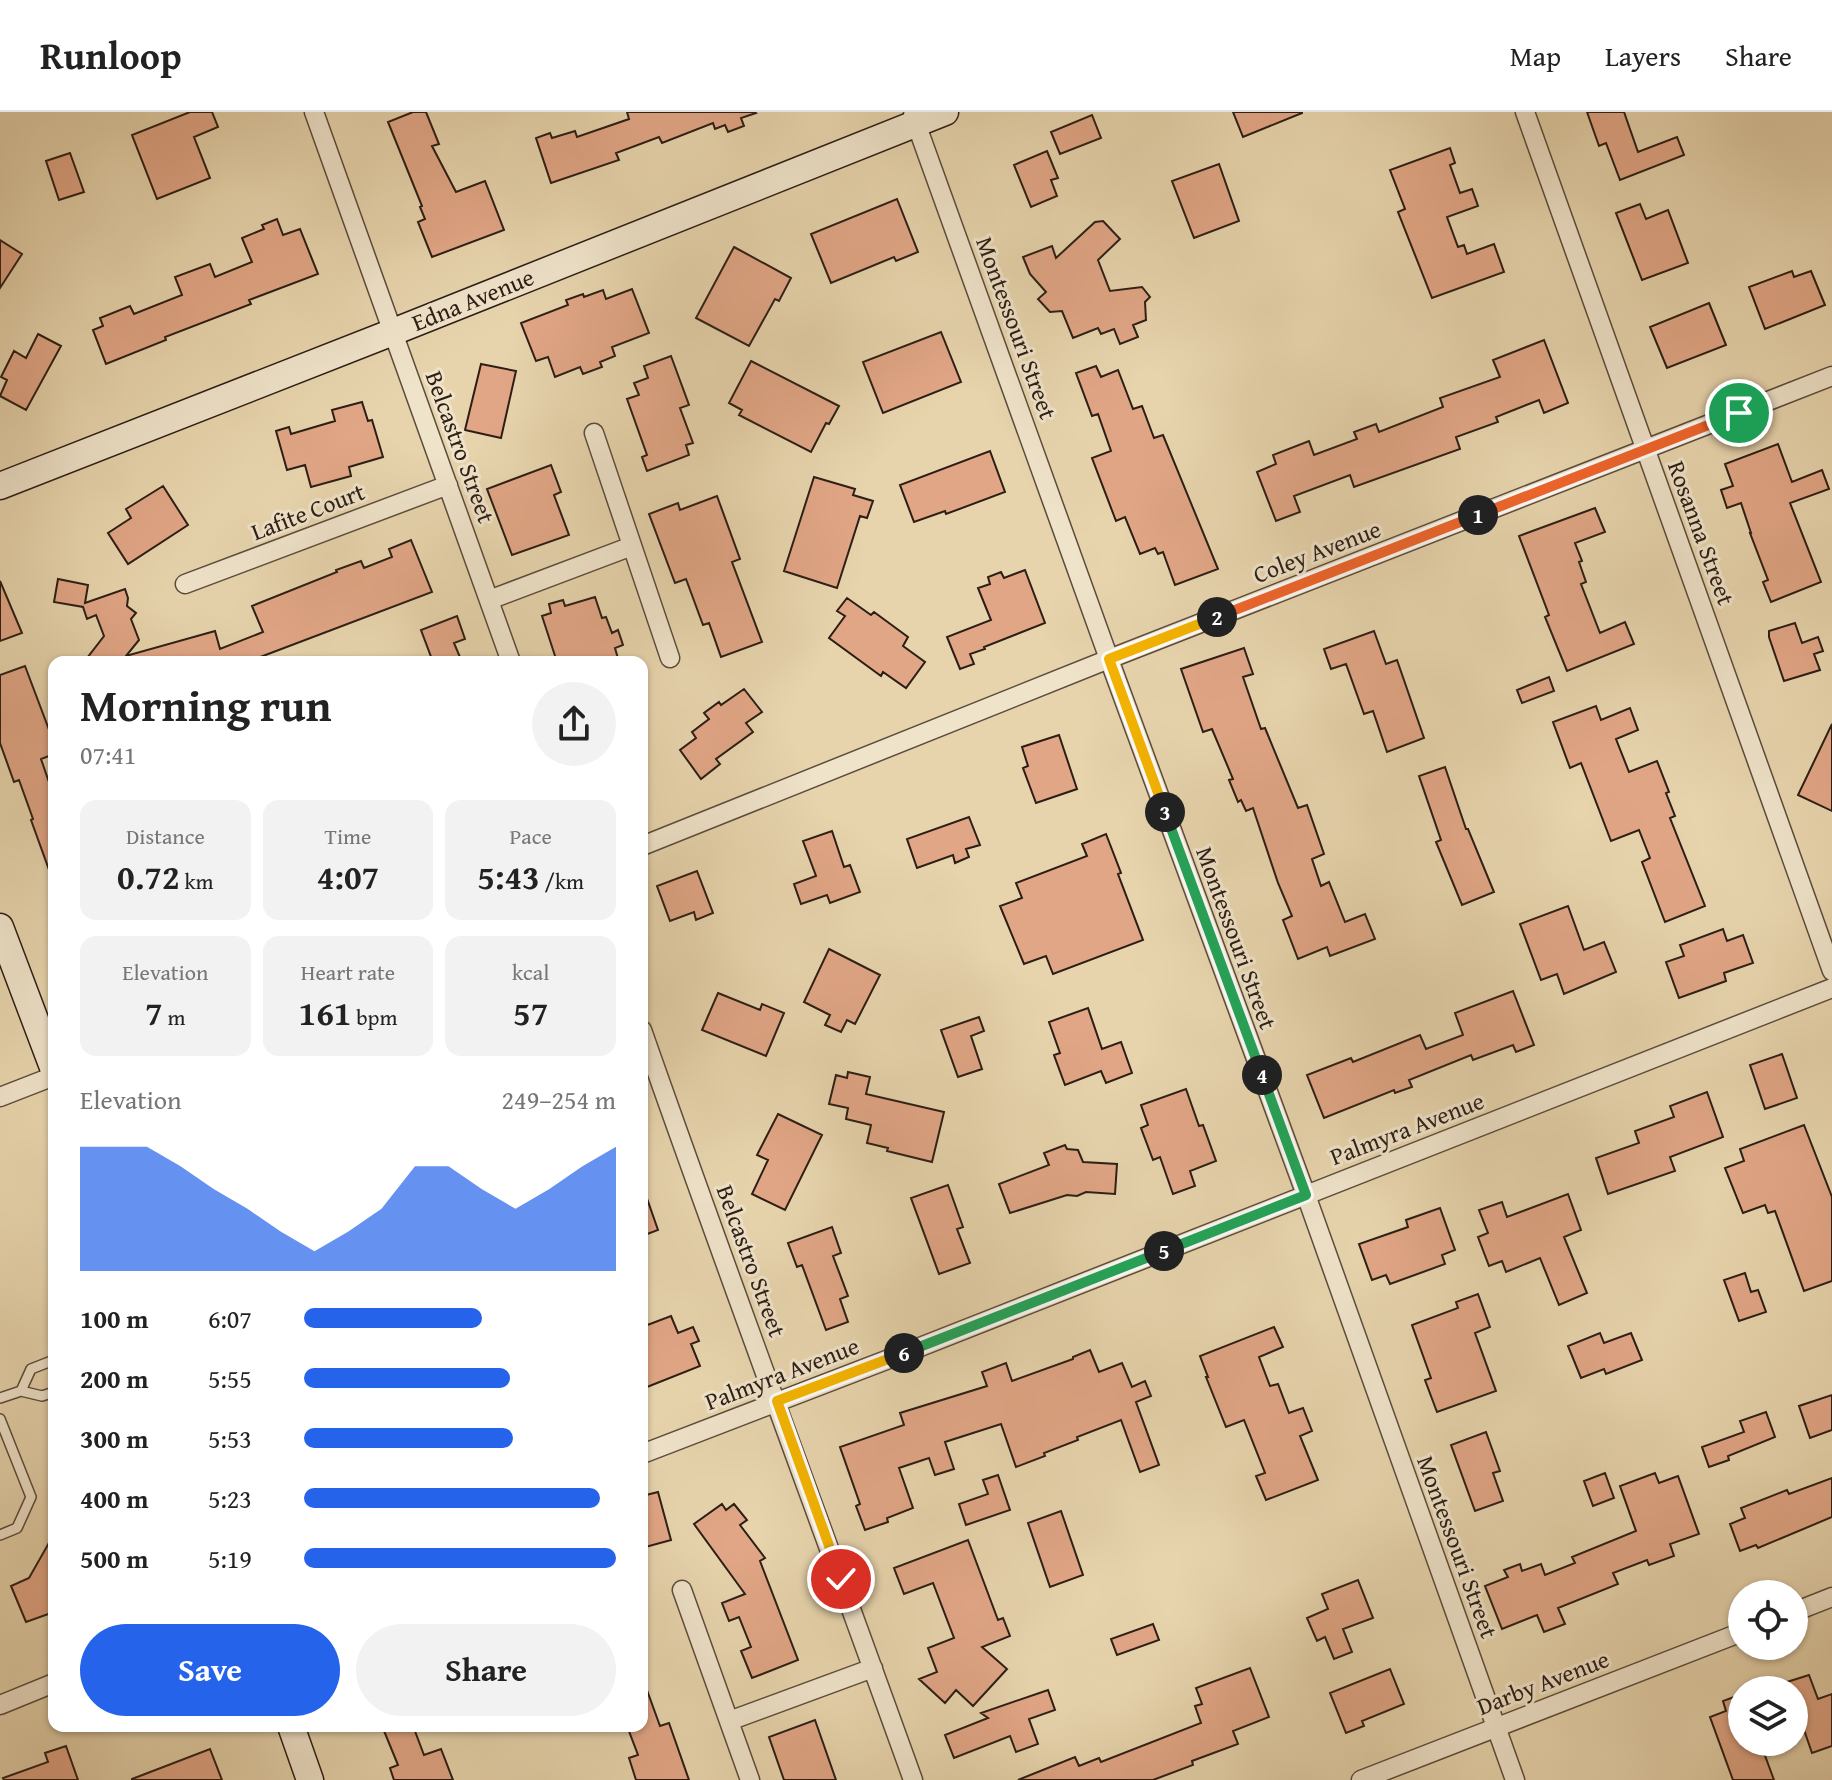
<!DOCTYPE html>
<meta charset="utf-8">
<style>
body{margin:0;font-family:"Gentium Book Plus",serif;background:#f2f2f2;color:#222;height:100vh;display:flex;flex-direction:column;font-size:30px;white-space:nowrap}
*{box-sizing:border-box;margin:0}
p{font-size:26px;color:#767676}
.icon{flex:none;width:44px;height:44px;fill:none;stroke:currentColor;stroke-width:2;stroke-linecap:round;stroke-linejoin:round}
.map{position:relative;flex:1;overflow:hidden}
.panel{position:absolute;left:48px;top:544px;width:600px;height:1076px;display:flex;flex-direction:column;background:#fff;border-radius:16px;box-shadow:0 2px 6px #0004}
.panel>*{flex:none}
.tools{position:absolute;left:1728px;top:1468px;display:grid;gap:16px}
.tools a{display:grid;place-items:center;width:80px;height:80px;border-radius:50%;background:#fff;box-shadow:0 2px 6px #0004;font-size:40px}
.pin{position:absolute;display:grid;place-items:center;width:68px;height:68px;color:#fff;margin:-34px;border:4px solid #fff;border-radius:50%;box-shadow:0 2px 8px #0007}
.km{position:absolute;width:40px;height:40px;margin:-20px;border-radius:50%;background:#222;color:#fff;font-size:22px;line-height:40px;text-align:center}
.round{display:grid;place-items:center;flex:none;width:84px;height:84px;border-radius:42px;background:#f2f2f2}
.overview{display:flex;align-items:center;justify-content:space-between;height:136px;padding:0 32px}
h1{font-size:44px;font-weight:700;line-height:60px}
.figures{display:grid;grid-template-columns:repeat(3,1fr);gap:12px;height:136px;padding:8px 32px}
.figures div{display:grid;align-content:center;border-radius:16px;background:#f2f2f2;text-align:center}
.figures b{font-size:34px;font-weight:700}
.figures small{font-size:22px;font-weight:400}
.figures p{font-size:22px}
.chart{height:224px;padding:16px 32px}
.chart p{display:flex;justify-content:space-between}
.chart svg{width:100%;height:144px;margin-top:8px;fill:#2563eb;opacity:.7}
.button{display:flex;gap:16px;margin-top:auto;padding:16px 32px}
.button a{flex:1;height:92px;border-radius:48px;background:#2563eb;color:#fff;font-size:32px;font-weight:700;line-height:92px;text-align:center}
.button a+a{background:#f2f2f2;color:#222}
ul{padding:0 32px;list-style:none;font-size:26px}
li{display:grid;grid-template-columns:128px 96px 1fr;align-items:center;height:60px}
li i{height:20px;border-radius:10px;background:#2563eb}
header{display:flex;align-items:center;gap:48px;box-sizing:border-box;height:112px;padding:0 40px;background:#fff;border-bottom:2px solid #e0e0e0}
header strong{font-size:38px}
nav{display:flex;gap:44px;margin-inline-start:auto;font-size:28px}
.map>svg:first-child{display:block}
.building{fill:#e1a686;stroke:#2c1e15;stroke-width:2}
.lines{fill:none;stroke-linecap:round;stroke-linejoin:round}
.lane-casing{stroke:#5b4c3b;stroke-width:12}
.street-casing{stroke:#5b4c3b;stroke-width:21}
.secondary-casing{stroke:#2c1e15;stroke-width:29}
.lane{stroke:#efe3ca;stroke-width:9}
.street{stroke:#efe3ca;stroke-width:18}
.secondary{stroke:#efe3ca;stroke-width:26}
.split-1-casing{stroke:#fff;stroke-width:16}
.split-2-casing{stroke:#fff;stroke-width:16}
.split-3-casing{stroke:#fff;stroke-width:16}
.split-4-casing{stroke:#fff;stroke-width:16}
.split-5-casing{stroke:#fff;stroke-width:16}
.split-6-casing{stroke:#fff;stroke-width:16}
.split-7-casing{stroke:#fff;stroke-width:16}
.split-1{stroke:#f0652b;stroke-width:10}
.split-2{stroke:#f0652b;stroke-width:10}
.split-3{stroke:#f5b400;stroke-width:10}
.split-4{stroke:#22a559;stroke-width:10}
.split-5{stroke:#22a559;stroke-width:10}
.split-6{stroke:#22a559;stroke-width:10}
.split-7{stroke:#f5b400;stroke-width:10}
.labels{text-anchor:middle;stroke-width:6;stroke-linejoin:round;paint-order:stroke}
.street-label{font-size:24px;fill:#2c1e15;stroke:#efe3ca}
</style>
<header>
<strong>Runloop</strong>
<nav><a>Map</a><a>Layers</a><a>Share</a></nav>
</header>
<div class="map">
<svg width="1832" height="1668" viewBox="0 0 1832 1668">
<rect width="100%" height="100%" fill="#e7d4ad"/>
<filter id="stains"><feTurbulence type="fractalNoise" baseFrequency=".0025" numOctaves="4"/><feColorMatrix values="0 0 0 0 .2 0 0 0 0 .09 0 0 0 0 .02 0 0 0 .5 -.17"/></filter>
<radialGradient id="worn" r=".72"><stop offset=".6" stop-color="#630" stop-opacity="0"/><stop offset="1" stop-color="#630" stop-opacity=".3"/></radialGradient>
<path class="building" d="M190 0H212L218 15 194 25 210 66 157 87 132 23Z
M413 0H426L439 32 432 34 456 80 485 69 504 118 432 145 418 110 425 107 420 95 422 94 388 10Z
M627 0H755L756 1 741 6 744 14 728 20 725 13 715 17 713 11 662 31 659 25 616 41 619 48 551 71 536 26 550 21 552 26 575 19 577 25 629 7Z
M1233 0H1302V1L1243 25Z
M1587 0H1624L1638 40 1677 25 1684 43 1620 68 1606 31 1599 34Z
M1092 3 1101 26 1060 42 1051 20Z
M1450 36 1455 51 1450 53 1460 81 1472 77 1478 94 1447 105 1458 135 1464 133 1467 142 1494 132 1504 160 1432 186 1398 100 1405 97 1390 58Z
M1047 39 1058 66 1051 68 1057 84 1031 95 1014 53Z
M70 41 84 80 59 88 46 49Z
M1219 52 1239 109 1194 126 1172 69Z
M897 87 918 140 896 149 894 145 831 171 811 122Z
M1640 92 1646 107 1668 98 1688 151 1642 168 1616 101Z
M277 107 283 123 300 117 318 162 249 188 251 192 165 225 166 228 106 252 93 218 103 214 100 206 130 194 134 202 182 183 175 165 210 152 215 165 252 150 242 126 264 117 262 113Z
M1103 109 1120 127 1098 148 1110 179 1142 175 1150 185 1145 190 1146 208 1133 213 1138 225 1120 232 1114 217 1101 222 1098 216 1073 226 1062 199 1050 200 1038 187 1046 180 1030 162 1023 145 1052 134 1056 146 1095 110Z
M0 128 22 142 0 176Z
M734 135 791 166 779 189 775 187 749 234 696 206Z
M1792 159 1794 165 1811 159 1825 193 1765 217 1749 175Z
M632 177 649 221 612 235 615 244 600 250 602 255 583 262 580 255 555 265 548 245 536 249 521 211 568 193 566 188 583 182 584 185 603 178 606 187Z
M1709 191 1726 233 1667 256 1650 215Z
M941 220 961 270 883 301 863 250Z
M38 222 61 234 26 298 0 284 7 268 1 265 14 239 26 246Z
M1544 228 1568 291 1544 301 1539 288 1496 305 1498 310 1456 325 1460 337 1354 375 1350 363 1294 384 1300 400 1276 409 1257 360 1276 352 1273 343 1309 329 1314 343 1357 327 1354 320 1376 312 1379 320 1443 295 1440 286 1500 265 1493 248Z
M671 244 689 293 680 296 693 331 686 333 689 343 647 359 642 345 647 343 627 287 639 283 634 271 648 266 644 254Z
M751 249 839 294 829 312 826 311 811 340 739 303 742 298 729 291Z
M481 252 516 259 501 326 465 318Z
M1096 254 1101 265 1118 258 1133 297 1142 294 1154 326 1163 323 1218 457 1175 473 1163 440 1158 442 1155 436 1140 442 1125 405 1116 409 1092 346 1111 339 1098 302 1092 304 1076 261Z
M362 290 368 309 372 308 383 345 349 355 351 364 311 375 305 353 287 358 276 319 289 315 291 322 335 309 332 298Z
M1778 332 1792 370 1822 358 1829 377 1790 391 1821 470 1771 490 1763 470 1768 468 1750 421H1751L1741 391 1727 396 1721 378 1733 374 1725 352Z
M990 339 1005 380 946 402 945 399 914 410 900 373Z
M551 353 561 380 554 383 569 423 512 443 487 377Z
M814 365 855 377 853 383 873 389 867 406 860 404 837 476 784 459Z
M163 374 188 413 128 452 108 421 131 406 126 397Z
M717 384 740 447 732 450 762 530 721 545 709 511 703 513 686 467 675 471 649 402 678 391 680 398Z
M1595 396 1605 420 1575 431 1582 449 1579 450 1586 470 1581 472 1600 521 1625 510 1634 532 1567 559 1545 505 1549 503 1519 424Z
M411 428 432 480 247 550H123V548L122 550H84L104 524 96 503 87 507 83 495 54 490 58 467 88 473 85 491 125 477 128 486 127 494 136 501 131 507 139 528 126 544 215 519 220 537 263 520 252 494 337 460 336 458 361 449 364 456 392 445 389 437Z
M1025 458 1045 511 984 535 985 537 970 542 974 552 960 557 947 525 991 508 978 476 990 472 988 465 1001 460 1004 466Z
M0 469 22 521 0 529Z
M595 485 602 506 606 505 612 521 618 518 623 533 615 536 619 550H557L542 504 551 501 549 492 563 488 565 494Z
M847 486 871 503 874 500 908 525 903 534 925 550 906 576 883 560 881 564 829 526 845 504 837 499Z
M457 504 465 527 454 531 462 550H433L421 518Z
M1795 511 1802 531 1818 525 1823 539 1814 542 1820 558 1784 569 1769 525V519Z
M1374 519 1386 552 1397 548 1424 626 1387 640 1373 599 1364 602 1346 552 1331 557 1324 537Z
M1244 536 1253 562 1243 565 1261 617 1265 616 1298 696 1307 693 1324 742 1312 747 1321 774 1329 770 1345 810 1365 802 1375 827 1330 844 1327 835 1298 847 1283 808 1292 804 1278 771 1253 696 1246 699 1241 688 1238 690 1229 668 1233 667 1212 617 1203 620 1181 557Z
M25 554 54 631V642L41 647 50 673 54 672V766H52L31 708 33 707 19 668 14 670 0 631V563Z
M1549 565 1554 579 1522 591 1517 578Z
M744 577 762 600 746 611 753 620 716 647 720 652 701 667 680 638 696 626 692 620 709 607 704 601 719 590 721 593Z
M1596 594 1601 608 1630 596 1638 618 1616 627 1629 660 1657 649 1669 680 1666 681 1675 704 1670 706 1705 794 1665 810 1642 750 1650 746 1639 718 1611 729 1581 651 1570 656 1553 610Z
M1832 612V699L1798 683Z
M1059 623 1077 677 1036 691 1023 656 1028 654 1022 635Z
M1445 655 1466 717H1468L1494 780 1462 793 1436 730 1441 728 1419 664Z
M969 705 980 733 966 737 969 745 955 751 953 743 917 756 907 727Z
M832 719 844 755 850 753 860 780 830 791 827 783 801 792 794 772 816 764 803 729Z
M1106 722 1121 761 1118 762 1143 828 1053 862 1046 844 1024 852 1000 794 1022 786 1016 771 1087 744 1082 732Z
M697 759 713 801 696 808 694 800 670 809 657 774Z
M1568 794 1584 838 1604 830 1616 860 1564 882 1557 862 1541 868 1520 812Z
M1723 817 1727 829 1743 823 1753 851 1724 861 1726 869 1679 886 1666 850 1684 844 1680 833Z
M829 837 880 863 855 912 847 908 841 920 825 913 830 903 804 890Z
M1513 879 1534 933 1516 940 1513 933 1473 948 1471 943 1409 968 1412 975 1395 981 1394 978 1324 1006 1307 963 1351 946 1353 950 1420 923 1426 937 1463 923 1455 901Z
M718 881 760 898 762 892 784 901 766 944 702 918Z
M1088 896 1102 937 1121 930 1132 961 1106 971 1101 959 1065 973 1054 943 1060 941 1049 910Z
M979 905 984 919 971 924 982 957 958 965 941 918Z
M1782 942 1797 986 1765 997 1750 953Z
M848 960 870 965 866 982 944 1000 932 1050 887 1039 888 1036 867 1031 871 1013 846 1007 848 996 829 992 836 963 847 966Z
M1186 977 1199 1014 1203 1013 1216 1049 1190 1059 1195 1074 1173 1082 1160 1045 1153 1048 1141 1016 1148 1013 1141 993Z
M1707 980 1723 1025 1670 1045 1675 1059 1608 1082 1596 1046 1639 1031 1635 1019 1674 1005 1670 994Z
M778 1002 822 1023 785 1098 752 1082 768 1048 757 1043Z
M1804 1013 1832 1085V1169L1804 1179 1775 1099 1768 1101 1765 1093 1743 1101 1725 1056 1744 1049 1740 1037Z
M1065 1033 1067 1037 1078 1038 1083 1050 1117 1052 1115 1082 1086 1080 1077 1084 1067 1083 1010 1101 999 1072 1049 1053 1044 1041Z
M948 1073 963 1115 957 1117 970 1151 939 1162 911 1086Z
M642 1078H644L658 1118 642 1124Z
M1568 1082 1581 1118 1564 1125 1587 1181 1559 1193 1540 1146 1506 1160 1502 1149 1489 1154 1478 1125 1488 1121 1479 1098 1502 1090 1507 1105Z
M1440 1096 1455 1138 1442 1143 1445 1152 1390 1172 1386 1163 1372 1168 1359 1132 1408 1115 1406 1108Z
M832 1115 841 1141 833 1144 848 1184 840 1187 848 1210 826 1218 802 1153 797 1155 788 1131Z
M1745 1161 1751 1180 1758 1178 1766 1200 1739 1209 1724 1168Z
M1478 1182 1490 1215 1475 1221 1496 1279 1437 1300 1425 1268 1431 1266 1412 1213 1458 1196 1456 1190Z
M671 1204 678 1221 693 1215 699 1229 691 1232 700 1254 642 1277V1215Z
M1274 1215 1283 1235 1259 1245 1270 1274 1278 1272 1289 1301 1303 1296 1312 1319 1300 1324 1318 1368 1266 1388 1256 1364 1265 1361 1244 1308 1226 1315 1206 1265H1208L1200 1244Z
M1600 1221 1604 1231 1631 1221 1642 1248 1606 1262 1604 1257 1581 1266 1568 1234Z
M1090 1238 1099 1260 1122 1251 1132 1275 1145 1269 1151 1284 1136 1290 1159 1353 1140 1360 1121 1308 1077 1325 1078 1328 1044 1341 1045 1344 1016 1355 1001 1312 945 1330 954 1357 935 1363 929 1346 899 1356 913 1396 887 1406 888 1410 865 1418 856 1394 860 1392 840 1335 904 1313 900 1301 987 1274 982 1260 1006 1251 1012 1269 1073 1247V1245Z
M1832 1283V1318L1810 1326 1799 1294Z
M1766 1300 1775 1325 1728 1344 1729 1348 1709 1355 1702 1335 1744 1320 1740 1309Z
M1486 1320 1500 1359 1493 1361 1503 1389 1475 1399 1451 1333Z
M1605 1361 1614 1386 1593 1394 1584 1369Z
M1655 1361 1659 1371 1678 1364 1699 1422 1670 1432 1674 1444 1649 1453 1647 1448 1613 1461 1618 1472 1558 1496 1565 1512 1544 1520 1537 1503 1502 1517 1485 1474 1508 1465 1504 1458 1520 1452 1522 1459 1541 1452 1545 1463 1575 1451 1572 1445 1636 1419 1620 1374Z
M998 1363 1010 1398 966 1413 959 1392 988 1382 983 1368Z
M1832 1366V1405L1758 1436 1756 1433 1740 1439 1730 1412 1745 1406 1741 1396 1787 1378 1789 1382Z
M658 1380 671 1428 642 1436V1413L647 1412 642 1395V1384Z
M722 1392 726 1398 734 1392 747 1408 740 1413 765 1446 760 1449 798 1548 752 1566 741 1539 751 1535 739 1505 729 1509 722 1491 745 1482 694 1412Z
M1061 1399 1083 1463 1050 1475 1028 1411Z
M54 1422V1500L26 1510 11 1474 29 1466Z
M968 1428 998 1508 1003 1506 1010 1524 982 1535 1007 1557 973 1594 956 1578 945 1591 919 1567 937 1560 928 1536 954 1526 933 1471 904 1482 894 1456Z
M1358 1468 1373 1506 1343 1517 1352 1540 1334 1547 1325 1525 1317 1529 1307 1506 1328 1497 1322 1482Z
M1153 1512 1159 1528 1117 1543 1111 1527Z
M1250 1556 1269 1605 1233 1619 1238 1632 1192 1649 1193 1653 1153 1668H1018L1075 1645 1079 1654 1099 1646 1101 1650 1201 1611 1195 1594 1202 1592 1196 1576Z
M1390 1557 1404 1592 1362 1609 1364 1614 1346 1621 1330 1581Z
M1809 1563 1818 1587 1832 1582V1634L1812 1641 1794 1589V1578H1790L1787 1570Z
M644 1570 660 1614 669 1611 689 1668H636L629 1646 638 1643 627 1614H642V1571Z
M1048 1578 1055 1598 1029 1607 1038 1632 1016 1640 1010 1624 954 1646 945 1623 988 1606 981 1601Z
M1742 1582V1630H1760L1774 1668H1733L1710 1605 1726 1599 1723 1589Z
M815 1608 836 1668H784L769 1625Z
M382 1614H413L424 1643 441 1637 453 1668H394L390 1656 398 1653Z
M66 1634 78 1668H4L3 1666 48 1650 45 1641Z
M210 1637 222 1668H132V1667Z"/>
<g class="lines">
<g class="lane-casing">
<path id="lane" d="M21 1279 31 1257 54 1248
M0 1286 21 1279 42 1284 54 1280
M0 1307 31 1385 17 1416 0 1423"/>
</g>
<g class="street-casing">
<path id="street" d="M314 0 511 550
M1525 0 1832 859
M913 3 1109 547 1306 1083 1515 1668
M594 321 670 546
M185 472 448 373
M489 488 632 434
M642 734 1109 547 1832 264
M642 918C730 1169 823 1418 913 1668
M0 985 54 964
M642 1342 915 1237 1832 876
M682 1478 750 1668
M1794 1500 1832 1485
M0 1593 54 1571
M729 1609 873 1556
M1361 1668 1742 1520"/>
</g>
<g class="secondary-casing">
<path id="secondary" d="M0 374 393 220 945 0
M0 815 54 958
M291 1614 310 1668"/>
</g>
<use href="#lane" class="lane"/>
<use href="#street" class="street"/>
<use href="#secondary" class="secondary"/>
</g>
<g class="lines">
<g class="split-1-casing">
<path id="split-1" d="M1478 403 1739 301"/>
</g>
<g class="split-2-casing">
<path id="split-2" d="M1217 505 1478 403"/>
</g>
<g class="split-3-casing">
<path id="split-3" d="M1165 700 1109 547 1217 505"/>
</g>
<g class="split-4-casing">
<path id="split-4" d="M1165 700 1262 963"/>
</g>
<g class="split-5-casing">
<path id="split-5" d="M1164 1139 1306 1083 1262 963"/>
</g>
<g class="split-6-casing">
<path id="split-6" d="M904 1241 1164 1139"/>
</g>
<g class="split-7-casing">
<path id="split-7" d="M841 1467 777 1289 904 1241"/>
</g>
<use href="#split-1" class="split-1"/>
<use href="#split-2" class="split-2"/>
<use href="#split-3" class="split-3"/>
<use href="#split-4" class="split-4"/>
<use href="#split-5" class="split-5"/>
<use href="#split-6" class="split-6"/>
<use href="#split-7" class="split-7"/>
</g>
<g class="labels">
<g class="street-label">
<text transform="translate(473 188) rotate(-22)" y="8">Edna Avenue</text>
<text transform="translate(1016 216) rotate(70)" y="8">Montessouri Street</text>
<text transform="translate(460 335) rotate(70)" y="8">Belcastro Street</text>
<text transform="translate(308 400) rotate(-21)" y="8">Lafite Court</text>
<text transform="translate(1701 421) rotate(70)" y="8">Rosanna Street</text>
<text transform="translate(1317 440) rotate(-21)" y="8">Coley Avenue</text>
<text transform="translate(1236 826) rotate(70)" y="8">Montessouri Street</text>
<text transform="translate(1407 1017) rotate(-21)" y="8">Palmyra Avenue</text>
<text transform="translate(751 1149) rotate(70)" y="8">Belcastro Street</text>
<text transform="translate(782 1262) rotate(-21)" y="8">Palmyra Avenue</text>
<text transform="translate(1457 1435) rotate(70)" y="8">Montessouri Street</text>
<text transform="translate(1543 1571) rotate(-21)" y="8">Darby Avenue</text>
</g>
</g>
<rect width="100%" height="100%" filter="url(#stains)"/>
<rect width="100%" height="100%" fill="url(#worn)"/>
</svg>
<div class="tools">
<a><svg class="icon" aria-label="locate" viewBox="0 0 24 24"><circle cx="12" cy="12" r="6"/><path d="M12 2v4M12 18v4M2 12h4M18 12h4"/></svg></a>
<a><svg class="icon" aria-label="layers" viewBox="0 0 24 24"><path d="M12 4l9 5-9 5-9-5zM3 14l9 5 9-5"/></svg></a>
</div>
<div class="pin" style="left:1739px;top:301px;background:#1e9e55"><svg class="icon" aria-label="arrive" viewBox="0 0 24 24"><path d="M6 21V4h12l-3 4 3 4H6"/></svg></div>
<div class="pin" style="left:841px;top:1467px;background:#d93025"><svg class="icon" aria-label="check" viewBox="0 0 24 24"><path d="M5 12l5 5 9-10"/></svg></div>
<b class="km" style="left:1478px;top:403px">1</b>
<b class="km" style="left:1217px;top:505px">2</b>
<b class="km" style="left:1165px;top:700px">3</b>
<b class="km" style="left:1262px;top:963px">4</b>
<b class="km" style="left:1164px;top:1139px">5</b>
<b class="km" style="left:904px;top:1241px">6</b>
<section class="panel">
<div class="overview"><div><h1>Morning run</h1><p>07:41</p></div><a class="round"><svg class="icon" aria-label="share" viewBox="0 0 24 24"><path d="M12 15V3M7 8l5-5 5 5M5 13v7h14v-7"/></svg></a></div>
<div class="figures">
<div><p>Distance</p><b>0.72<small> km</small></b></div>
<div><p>Time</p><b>4:07</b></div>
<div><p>Pace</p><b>5:43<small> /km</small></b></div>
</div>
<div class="figures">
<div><p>Elevation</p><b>7<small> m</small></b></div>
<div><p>Heart rate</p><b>161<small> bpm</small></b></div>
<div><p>kcal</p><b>57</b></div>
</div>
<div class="chart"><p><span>Elevation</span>249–254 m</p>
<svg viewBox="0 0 160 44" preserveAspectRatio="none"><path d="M0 44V6L10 6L20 6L30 12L40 19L50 25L60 32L70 38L80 32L90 25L100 12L110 12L120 19L130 25L140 19L150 12L160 6V44z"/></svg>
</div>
<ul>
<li><b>100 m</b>6:07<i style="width:57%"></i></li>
<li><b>200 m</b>5:55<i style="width:66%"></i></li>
<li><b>300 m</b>5:53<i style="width:67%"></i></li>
<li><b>400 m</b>5:23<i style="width:95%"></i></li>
<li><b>500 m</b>5:19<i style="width:100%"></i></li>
</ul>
<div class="button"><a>Save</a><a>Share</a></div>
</section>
</div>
